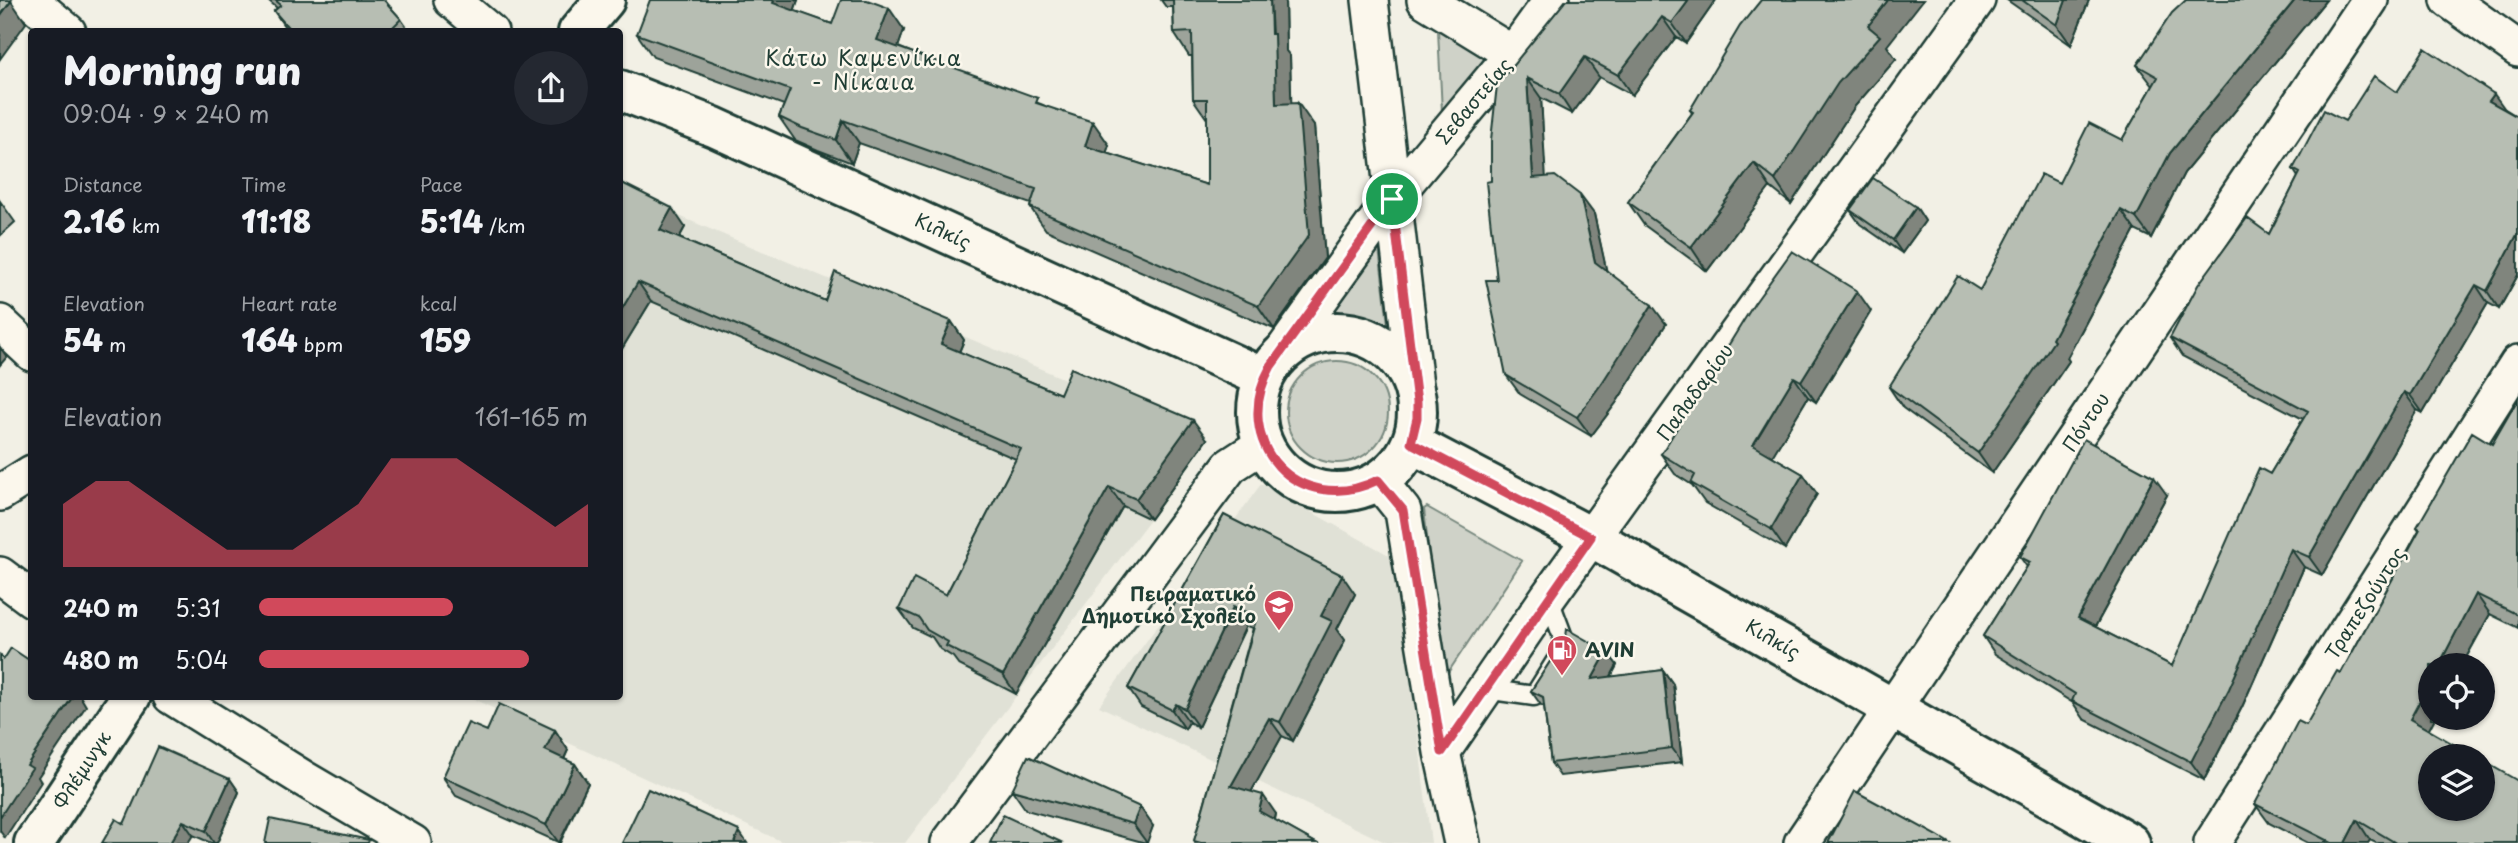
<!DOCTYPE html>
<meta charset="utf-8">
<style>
body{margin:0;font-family:"Playpen Sans",sans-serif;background:#242831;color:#f1f3f6;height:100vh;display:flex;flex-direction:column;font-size:26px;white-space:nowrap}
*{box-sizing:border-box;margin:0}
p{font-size:23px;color:#9ea1a6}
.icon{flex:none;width:38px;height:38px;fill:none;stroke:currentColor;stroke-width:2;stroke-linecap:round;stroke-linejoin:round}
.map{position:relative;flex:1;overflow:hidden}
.panel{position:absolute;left:28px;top:28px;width:595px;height:672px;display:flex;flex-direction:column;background:#171b24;border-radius:7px;box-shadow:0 2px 5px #0004}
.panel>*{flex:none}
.buttons{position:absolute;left:2418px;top:653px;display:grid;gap:14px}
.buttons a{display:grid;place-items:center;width:77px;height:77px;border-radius:50%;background:#171b24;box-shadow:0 2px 5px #0004;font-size:35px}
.pin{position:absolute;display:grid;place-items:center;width:60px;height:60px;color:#fff;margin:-30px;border:4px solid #fff;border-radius:50%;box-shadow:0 2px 7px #0007}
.round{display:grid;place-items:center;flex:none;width:74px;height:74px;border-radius:37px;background:#242831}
.overview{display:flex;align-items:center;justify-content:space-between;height:119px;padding:0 35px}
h1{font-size:38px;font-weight:800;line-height:52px}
.metrics{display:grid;grid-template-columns:repeat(3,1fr);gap:10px;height:119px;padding:7px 35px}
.metrics div{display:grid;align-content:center}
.metrics b{font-size:30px;font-weight:800}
.metrics small{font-size:19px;font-weight:400}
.metrics p{font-size:19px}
.chart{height:196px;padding:14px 35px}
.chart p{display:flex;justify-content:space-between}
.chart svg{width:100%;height:126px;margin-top:7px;fill:#d1495b;opacity:.7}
ul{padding:0 35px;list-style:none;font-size:23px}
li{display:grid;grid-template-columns:112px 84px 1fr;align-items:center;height:52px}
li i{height:18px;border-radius:9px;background:#d1495b}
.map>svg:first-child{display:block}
.built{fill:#e0e1d6}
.green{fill:#cfd2c8;stroke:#77887e;stroke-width:2}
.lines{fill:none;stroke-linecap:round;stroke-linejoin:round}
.lane-casing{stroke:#1f3d34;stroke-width:23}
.street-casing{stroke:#1f3d34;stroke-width:40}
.secondary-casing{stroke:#1f3d34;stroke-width:44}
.lane{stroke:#fbf7ec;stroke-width:18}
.street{stroke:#fbf7ec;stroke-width:35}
.secondary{stroke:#fbf7ec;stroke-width:38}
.wall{fill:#9da39a;stroke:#1f3d34;stroke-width:2}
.shaded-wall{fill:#80857d;stroke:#1f3d34;stroke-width:2}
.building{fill:#b7beb3;stroke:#1f3d34;stroke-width:2}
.route-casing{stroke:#fff;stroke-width:14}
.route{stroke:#d1495b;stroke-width:9}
.labels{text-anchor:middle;stroke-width:5;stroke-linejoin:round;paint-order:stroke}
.street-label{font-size:19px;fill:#1f3d34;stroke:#fbf7ec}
.poi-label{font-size:19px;font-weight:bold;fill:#1f3d34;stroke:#fbf7ec;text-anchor:end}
.neighbourhood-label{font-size:21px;letter-spacing:2px;fill:#1f3d34;stroke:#fbf7ec}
</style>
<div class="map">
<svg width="2518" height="843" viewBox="0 0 2518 843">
<rect width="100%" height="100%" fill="#f2f0e5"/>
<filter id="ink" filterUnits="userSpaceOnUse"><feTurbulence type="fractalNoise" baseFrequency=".0143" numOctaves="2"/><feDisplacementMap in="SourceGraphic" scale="14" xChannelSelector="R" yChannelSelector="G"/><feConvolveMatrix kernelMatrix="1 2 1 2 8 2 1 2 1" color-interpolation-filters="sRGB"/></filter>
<g filter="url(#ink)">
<path class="built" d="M620 191 1207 439 1150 519 905 843H785L469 697 620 696Z
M1261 484 1396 559 1431 843H1387L1099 706Z"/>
<path class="green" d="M1443 27 1489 58 1442 112 1438 30Z
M1379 249 1388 324 1333 311Z
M1286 412a51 51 0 1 1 102 0a51 51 0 1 1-102 0Z
M1427 507 1522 561 1445 677 1442 676 1424 509Z"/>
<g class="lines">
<g class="lane-casing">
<path id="lane" d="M1485 689 1534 696 1566 645 1548 597"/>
</g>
<g class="street-casing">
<path id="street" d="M30 0 68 32
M452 0 490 32
M1370 0 1417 402
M1425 0 1513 54
M2449 0 2518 49
M0 323 32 353
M1280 355 1392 199 1513 54 1552 0
M1378 480 1403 511 1442 752 1462 843
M0 493 32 473
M0 575 32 599
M171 696 304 779 413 843
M1442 752 1548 597 1977 0
M949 843 1230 466 1250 453 1266 449
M1802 843 2370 0
M2212 843 2518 363"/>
</g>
<g class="secondary-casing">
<path id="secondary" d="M578 32 605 0
M620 90 714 127 1264 378
M1257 412a80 80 0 1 1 160 0a80 80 0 1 1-160 0Z
M1411 443 1591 537 2130 843
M34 843 131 696"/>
</g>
<use href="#lane" class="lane"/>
<use href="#street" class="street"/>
<use href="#secondary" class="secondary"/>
</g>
<path class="wall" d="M268 0H384L401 19 410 32H288L274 11 277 8Z
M798 0 794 11 832 24 904 30 898 47 1043 105 1109 145 1106 153 1207 185V119L1193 99 1192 56H1189L1174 33 1173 7H1166L1161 0H1285L1286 51 1290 56 1291 103 1314 126 1325 258 1274 329 1046 230 1030 207 1031 204 859 143 852 163 818 150 795 140 779 117 784 105 653 57 637 34Z
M1566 0H1716L1686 43 1676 37 1632 95 1599 77 1572 114 1541 98 1545 177 1594 214 1606 270 1666 324 1616 403 1591 436 1520 394 1506 375 1497 280 1491 181V140Z
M2007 0H2089L2071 45Z
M2186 0H2326L2184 173 2151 238 2135 230 2067 358 2069 361 1992 473 1903 408 1889 387 1980 290 2059 183 2122 140 2153 86 2137 65Z
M1887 46 1896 59 1855 106 1791 204 1770 187 1707 271 1644 225 1628 202 1692 113 1690 110Z
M2397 92 2505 109 2518 117V275L2499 309 2488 303 2423 413 2417 410 2322 575 2304 567 2242 707 2204 780 2084 719 2073 703 1995 654 1983 636 2027 567 2020 557 2167 495 2095 627 2172 666 2270 474 2303 419 2182 356 2170 338 2269 234 2298 177 2293 169 2345 121Z
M620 182 685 227 679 238 825 301 951 321 964 340 959 352 1060 394 1207 439 1150 519 1123 506 1016 694 959 665 953 657 940 649 932 637 913 628 899 609 946 595 1016 459 651 301 620 352Z
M0 201 15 222 0 236Z
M1916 207 1925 221 1902 253 1860 224 1850 210Z
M1871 311 1816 402 1808 397 1772 456 1803 474 1817 494 1785 549 1705 503 1692 485 1675 474 1661 454Z
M2518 399V628L2490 614 2462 665H2431L2428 730 2518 843H2376L2370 840 2368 843H2308L2269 823 2255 804 2341 673 2419 530 2417 527 2492 444Z
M1224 515 1355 594 1337 629 1345 640 1293 741 1282 736 1251 792 1276 814 1275 820 1316 843H1195L1194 841 1253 628 1246 626 1198 727 1189 722 1185 729 1141 707 1128 688Z
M1566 637 1607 652 1617 665 1611 677 1663 670 1673 684 1682 762 1560 776 1551 763 1544 706 1541 705 1531 691Z
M555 730 568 750 564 759 575 764 588 783 560 843 456 796 443 777 487 731Z
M230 779 239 792 217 843H211L193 835 124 824Z
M1012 790 1153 826 1146 843 1026 810Z"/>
<path class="shaded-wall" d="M774 0H798L789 26 773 3Z
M1270 0H1285L1286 51 1290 56 1292 126 1276 104Z
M1689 0H1716L1686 43 1672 23Z
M1888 0H1923L1887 46 1896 59 1855 106 1791 204 1775 180 1868 26Z
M2066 0H2089L2071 45 2057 25Z
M2295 0H2326L2184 173 2151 238 2136 218 2170 153Z
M11 1 26 23 0 59V16Z
M889 8 904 30 893 62 877 40Z
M1662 17 1676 37 1632 95 1618 75Z
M1585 57 1599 77 1572 114 1559 94Z
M1527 78 1541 98 1547 197 1533 178Z
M2494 94 2507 112 2489 101Z
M1298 103 1314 126 1325 258 1274 329 1258 306Z
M843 120 859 143 852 163 836 140Z
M1093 122 1109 145 1101 169 1085 146Z
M1754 163 1770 187 1707 271 1691 247Z
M1580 195 1594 214 1609 282 1595 262Z
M1916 207 1925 221 1902 253 1893 240Z
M672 208 685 227 673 249 660 230Z
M2121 210 2135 230 2067 358 2069 361 1992 473 1978 453 2052 339Z
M2518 233V275L2499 309 2487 291Z
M638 282 651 301 620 352V312Z
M2476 285 2488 303 2423 413 2410 395Z
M1857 291 1871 311 1816 402 1801 381Z
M1652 305 1666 324 1616 403 1591 436 1577 417Z
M951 321 964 340 954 364 941 344Z
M0 347 7 357 0 365Z
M1794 377 1808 397 1767 465 1753 445Z
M2404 392 2417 410 2322 575 2309 557Z
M1193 420 1207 439 1150 519 1136 499Z
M1803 474 1817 494 1785 549 1771 529Z
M2154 477 2167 495 2090 636 2078 618Z
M1109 487 1123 506 1016 694 1003 675Z
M2291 549 2304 567 2242 707 2204 780 2191 762Z
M1342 575 1355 594 1337 629 1345 640 1293 741 1280 722 1321 616Z
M2476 594 2490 614 2462 665H2439Z
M1233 607 1246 626 1198 727 1185 709Z
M1607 652 1617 665 1602 693 1592 679Z
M1663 670 1673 684 1682 762 1672 748Z
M2431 680V718H2435L2424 739 2410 719Z
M73 696H80L86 706 38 777 41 782 5 838 0 831V817L27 765Z
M1176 704 1189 722 1185 729 1172 710Z
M1269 718 1282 736 1244 805 1231 786Z
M555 730 568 750 559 770 545 750Z
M575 764 588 783 559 843 546 825Z
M230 779 239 792 217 843H214L206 831Z
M1263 795 1276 814 1272 830 1259 811Z
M1140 807 1153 826 1147 843 1133 824Z
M2357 820 2370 840 2368 843H2345Z
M183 821 193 835 188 843H170Z
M739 831 747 843H734Z"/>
<path class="building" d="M0 0H9L11 1 0 16Z
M275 0H384L401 19 388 32H292L274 11 281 5Z
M650 0H774L773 3 832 24 841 0H867L889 8 877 40 1038 98 1036 103 1093 122 1085 146 1207 185V99H1193L1192 32 1174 33 1173 0H1270L1271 34H1274L1276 104 1298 103 1309 235 1258 306 1030 207 1036 189 843 120 836 140 802 128 779 117 790 90 637 34Z
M1566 0H1689L1672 23 1662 17 1618 75 1585 57 1559 94 1527 78 1533 178 1555 176 1580 195 1595 262 1652 305 1602 383 1577 417 1506 375 1486 280H1497L1486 182 1491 181V140L1497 85Z
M1761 0H1888L1868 26 1880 36 1838 83 1775 180 1754 163 1691 247 1628 202 1693 112 1690 110 1740 26Z
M2022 0H2066L2057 25Z
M2186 0H2295L2170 153 2136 218 2121 210 2052 339 2054 341 1978 453 1889 387 1958 276 1980 290 2041 174 2059 183 2089 123 2122 140 2158 77 2137 65 2172 13Z
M2425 48 2494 94 2489 101 2518 117V233L2487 291 2476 285 2410 395 2404 392 2309 557 2291 549 2229 689 2191 762 2072 701 2075 694 1983 636 2030 562 2020 557 2084 439 2154 477 2078 618 2172 666 2259 468 2270 474 2308 411 2170 338 2198 285 2247 218 2269 234 2300 173 2293 169 2324 110 2345 121 2374 76 2397 92Z
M1873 178 1916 207 1893 240 1850 210Z
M620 182 672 208 660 230 825 301 835 272 951 321 941 344 1060 394 1071 368 1193 420 1136 499 1109 487 1003 675 946 646 948 642 927 630 919 618 899 609 914 578 946 595 1021 449 638 282 620 312Z
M1792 251 1857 291 1801 381 1794 377 1753 445 1803 474 1771 529 1691 483 1695 475 1661 454 1754 304Z
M2518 399V615L2476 594 2439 665H2431V680L2410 719 2474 756H2431V808H2483V761L2518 781 2517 843H2396L2357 820 2345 843H2332L2255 804 2298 721 2306 725 2337 671 2341 673 2420 529 2417 527 2472 432 2492 444Z
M1224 515 1342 575 1321 616 1332 621 1280 722 1269 718 1231 786 1263 795 1259 811 1316 843H1201L1194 841 1257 616 1233 607 1185 709 1176 704 1172 710 1128 688Z
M1567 629 1607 652 1592 679 1663 670 1672 748 1551 763 1543 697 1531 691 1566 637Z
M11 648 32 662V696H73L27 765 32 768 0 817V655L4 659Z
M499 704 555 730 545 750 575 764 546 825 443 777 468 723 487 731Z
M158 747 230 779 206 831 183 821 170 843H102L116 819 124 824Z
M1028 756 1140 807 1133 824 1012 790Z
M648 789 739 831 734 843H622Z
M1855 791 1938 836 1949 843H1828Z
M1003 815 1063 843H990Z
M270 819 369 840 368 843H265Z"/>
</g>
<g class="lines" filter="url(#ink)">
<g class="route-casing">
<path id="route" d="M1392 199 1417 402V418L1411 443 1591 537 1442 752 1403 510 1378 480C1298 519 1228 442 1271 366Z"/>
</g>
<use href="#route" class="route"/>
</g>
<defs>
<g id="school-pin" transform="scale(1.575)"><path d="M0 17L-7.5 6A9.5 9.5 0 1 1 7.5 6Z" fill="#d1495b" stroke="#fbf7ec"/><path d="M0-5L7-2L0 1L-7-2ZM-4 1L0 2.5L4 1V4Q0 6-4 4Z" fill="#fff"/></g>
<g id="fuel-pin" transform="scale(1.575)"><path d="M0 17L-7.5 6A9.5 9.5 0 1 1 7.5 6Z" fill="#d1495b" stroke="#fbf7ec"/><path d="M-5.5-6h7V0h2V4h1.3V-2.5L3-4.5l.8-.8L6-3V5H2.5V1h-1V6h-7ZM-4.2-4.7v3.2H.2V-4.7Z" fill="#fff"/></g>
</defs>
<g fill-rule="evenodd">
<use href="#school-pin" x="1279" y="605"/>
<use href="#fuel-pin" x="1562" y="650"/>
</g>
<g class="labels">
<g class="street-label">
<text transform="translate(1474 101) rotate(-50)" y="7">Σεβαστείας</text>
<text transform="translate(943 231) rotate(25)" y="7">Κιλκίς</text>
<text transform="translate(1695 392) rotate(-54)" y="7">Παλαδαρίου</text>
<text transform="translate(2086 422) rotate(-56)" y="7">Πόντου</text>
<text transform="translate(2365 603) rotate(-57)" y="7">Τραπεζούντος</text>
<text transform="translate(1773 639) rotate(30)" y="7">Κιλκίς</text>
<text transform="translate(82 770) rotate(-57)" y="7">Φλέμινγκ</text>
</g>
<g class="poi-label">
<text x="1256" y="601">Πειραματικό<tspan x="1256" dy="22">Δημοτικό Σχολείο</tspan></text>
<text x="1585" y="657" text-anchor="start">AVIN</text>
</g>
<g class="neighbourhood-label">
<text x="864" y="66">Κάτω Καμενίκια<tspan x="864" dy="24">- Νίκαια</tspan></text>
</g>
</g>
</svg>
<div class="buttons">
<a><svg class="icon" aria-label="locate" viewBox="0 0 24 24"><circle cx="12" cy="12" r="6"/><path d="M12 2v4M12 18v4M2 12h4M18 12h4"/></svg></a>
<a><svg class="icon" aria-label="layers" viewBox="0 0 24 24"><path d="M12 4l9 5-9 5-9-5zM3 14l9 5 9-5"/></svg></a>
</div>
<div class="pin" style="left:1392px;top:199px;background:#1e9e55"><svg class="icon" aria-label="arrive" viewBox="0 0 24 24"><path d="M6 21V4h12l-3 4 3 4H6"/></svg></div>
<section class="panel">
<div class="overview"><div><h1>Morning run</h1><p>09:04 · 9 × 240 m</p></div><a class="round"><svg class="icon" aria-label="share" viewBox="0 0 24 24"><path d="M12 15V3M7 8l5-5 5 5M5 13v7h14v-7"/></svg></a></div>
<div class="metrics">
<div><p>Distance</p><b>2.16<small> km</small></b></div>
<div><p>Time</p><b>11:18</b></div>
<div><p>Pace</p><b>5:14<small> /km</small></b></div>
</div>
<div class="metrics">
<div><p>Elevation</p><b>54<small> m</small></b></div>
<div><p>Heart rate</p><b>164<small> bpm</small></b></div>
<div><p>kcal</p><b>159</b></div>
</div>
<div class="chart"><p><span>Elevation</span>161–165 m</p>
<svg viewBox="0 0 160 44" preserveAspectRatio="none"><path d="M0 44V22L10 14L20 14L30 22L40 30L50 38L60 38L70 38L80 30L90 22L100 6L110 6L120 6L130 14L140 22L150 30L160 22V44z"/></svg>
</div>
<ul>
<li><b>240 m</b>5:31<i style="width:59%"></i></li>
<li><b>480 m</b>5:04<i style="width:82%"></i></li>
</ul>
</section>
</div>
